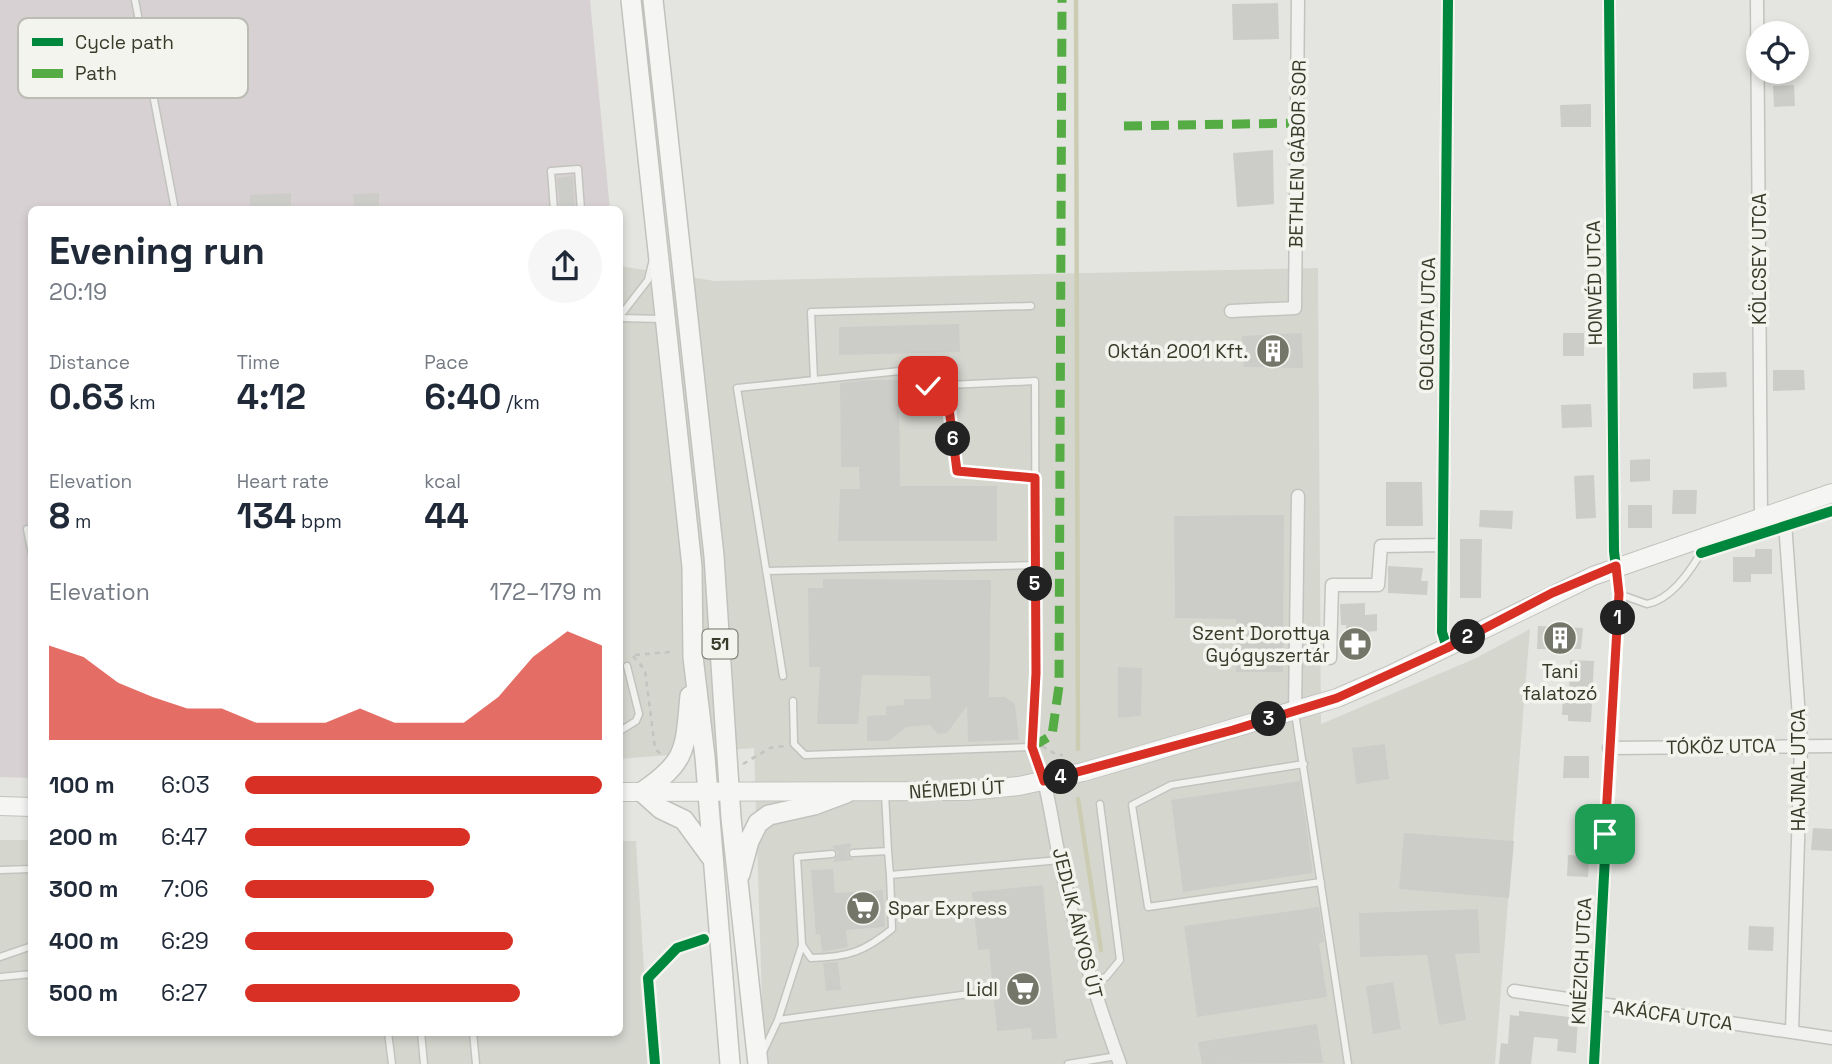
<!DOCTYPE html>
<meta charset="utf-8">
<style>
body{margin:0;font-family:"Space Grotesk",sans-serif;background:#f6f6f7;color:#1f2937;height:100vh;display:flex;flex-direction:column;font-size:26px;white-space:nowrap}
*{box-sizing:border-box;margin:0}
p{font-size:23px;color:#747a83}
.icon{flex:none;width:38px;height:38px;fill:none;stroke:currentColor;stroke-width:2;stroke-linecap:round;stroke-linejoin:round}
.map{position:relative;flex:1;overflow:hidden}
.side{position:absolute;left:28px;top:206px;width:595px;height:830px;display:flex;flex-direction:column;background:#fff;border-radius:10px;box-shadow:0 4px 10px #0003}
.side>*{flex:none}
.controls{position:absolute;left:1746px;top:21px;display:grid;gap:14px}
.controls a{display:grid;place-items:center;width:63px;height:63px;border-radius:50%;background:#fff;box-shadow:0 4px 10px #0003;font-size:35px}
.pin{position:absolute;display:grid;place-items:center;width:60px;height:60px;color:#fff;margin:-30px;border-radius:14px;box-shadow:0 4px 10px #0006}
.km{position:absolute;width:35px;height:35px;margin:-18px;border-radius:50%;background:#222;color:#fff;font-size:19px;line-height:35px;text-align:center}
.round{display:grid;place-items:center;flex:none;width:74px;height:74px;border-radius:37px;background:#f6f6f7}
.summary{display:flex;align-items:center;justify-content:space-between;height:119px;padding:0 21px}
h1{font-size:38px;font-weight:800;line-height:52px}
.stats{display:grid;grid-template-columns:repeat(3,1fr);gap:10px;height:119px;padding:7px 21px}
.stats div{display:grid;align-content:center}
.stats b{font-size:35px;font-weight:800}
.stats small{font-size:19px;font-weight:400}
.stats p{font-size:19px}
.chart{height:196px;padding:14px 21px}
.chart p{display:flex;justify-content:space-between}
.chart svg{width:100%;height:126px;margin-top:7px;fill:#d93025;opacity:.7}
ul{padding:0 21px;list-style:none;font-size:23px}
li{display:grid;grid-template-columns:112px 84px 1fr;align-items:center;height:52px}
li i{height:18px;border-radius:9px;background:#d93025}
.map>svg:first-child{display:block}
.built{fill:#d5d7cf}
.green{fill:#d8d1d4}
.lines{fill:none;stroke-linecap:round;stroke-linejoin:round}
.stream{stroke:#cbccb1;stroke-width:4.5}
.building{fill:#cccdc8}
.lane-casing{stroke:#c2c3be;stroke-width:9}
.street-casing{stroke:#c2c3be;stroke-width:15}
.secondary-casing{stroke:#c2c3be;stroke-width:20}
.primary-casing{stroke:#c1c2bd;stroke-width:22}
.path{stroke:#c3c3bf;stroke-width:2.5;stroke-dasharray:5 5;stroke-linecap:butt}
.lane{stroke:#f1f2ef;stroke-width:6}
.street{stroke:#f1f2ef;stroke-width:12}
.secondary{stroke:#f5f5f4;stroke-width:18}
.primary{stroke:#f5f5f4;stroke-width:19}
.quiet{stroke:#55ac44;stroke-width:9;stroke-dasharray:18 9;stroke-linecap:butt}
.cycleway-casing{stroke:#f3f4ee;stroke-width:15}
.cycleway{stroke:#00873e;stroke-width:10}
.route-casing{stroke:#fff;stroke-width:14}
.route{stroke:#d93025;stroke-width:9}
.labels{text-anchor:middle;stroke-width:7;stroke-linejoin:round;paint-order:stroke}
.shield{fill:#f3f4ee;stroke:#707264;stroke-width:2}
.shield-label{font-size:18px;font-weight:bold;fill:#383b29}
.street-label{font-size:19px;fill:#383b29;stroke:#f3f4ee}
.poi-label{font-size:19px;fill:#383b29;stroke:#f3f4ee;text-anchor:end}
.key{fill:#f3f4ee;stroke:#bbbcb3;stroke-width:2}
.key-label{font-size:19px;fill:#383b29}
</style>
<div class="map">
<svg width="1832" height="1064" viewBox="0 0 1832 1064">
<rect width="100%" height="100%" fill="#e4e5e0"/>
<path class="built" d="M620 266 715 281 1318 268 1321 724 1474 659 1530 629 1495 1064H764L754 748 620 759Z
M0 840H31L32 1032H620V841H636L650 1064H0Z"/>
<path class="green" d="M0 0H590L610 210H32L31 778 0 777Z"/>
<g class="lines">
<path class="stream" d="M1076 0 1078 749
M1078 799 1101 950"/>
</g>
<path class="building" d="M1278 3 1279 39 1233 40 1232 4Z
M1794 85 1795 106 1774 107 1773 86Z
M1591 104V127H1561L1560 105Z
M1273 150 1274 204 1237 207 1233 153Z
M573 176 575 210H560L557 178Z
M291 193V210L250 208V195Z
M379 193V210H354L353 194Z
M959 324 960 352 839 355V327Z
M1302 333 1303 368 1244 367 1242 336Z
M1563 333H1584V356H1563Z
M1773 370H1804L1805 390 1773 391Z
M1726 372 1727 387 1693 389V373Z
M869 380H899L900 486H997V541H838L840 489H860L859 467H841L840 383Z
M1591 404 1592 427 1562 428 1561 405Z
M1650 459V481L1630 482V460Z
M1594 475 1596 518 1576 519 1574 476Z
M1386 482H1422L1423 526H1386Z
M1673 490H1697L1696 514H1672Z
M1628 505H1652V528H1628Z
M1480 510 1513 511 1512 529 1479 527Z
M1284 515 1283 672H1236V619L1175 618 1174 516Z
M1460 539H1482L1481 598H1460Z
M1755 549H1772V574H1751V582H1733V557H1755Z
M1388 566 1423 568 1421 581H1428L1427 595 1388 593Z
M823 579 991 580 989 697H1005L1015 704 1019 740 968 742 967 706 947 733 938 734 930 725 907 727 888 741H867V716L886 715V706L904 705V699H931L930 676 862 675 858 724H817L820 667H809L808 588H823Z
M1365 603V615L1377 614V631L1363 632V637L1346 638V625H1341L1340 604Z
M1538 626 1583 628 1581 649H1537Z
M1570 660 1594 661 1591 722 1568 721V715H1562L1563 693H1569Z
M1118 667 1142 668 1141 716 1118 718Z
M1385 744 1389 779 1356 784 1352 748Z
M1564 756H1589V778H1563Z
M1300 781 1313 873 1183 892 1171 800Z
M1813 828 1832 829V851L1811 850Z
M1404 833 1514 841 1509 898 1399 889Z
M852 843 847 854 854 860 833 862 838 853 832 846Z
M1568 855 1589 856 1588 877 1567 876Z
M833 869 835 893 883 890 885 927 846 930 848 947 822 952 820 934 816 935 811 870Z
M1043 885 1057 1038 1032 1040 1031 1028 997 1031 989 949 978 950 972 892Z
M1319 907 1324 942 1319 943 1327 997 1197 1017 1184 926Z
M1478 909 1480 953 1455 954 1466 1020 1439 1025 1427 955 1360 957 1359 913Z
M1749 926 1774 927 1773 951 1748 950Z
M838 962 841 990 826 991 823 963Z
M1393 982 1401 1029 1373 1034 1366 986Z
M1519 1011 1578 1018 1576 1053 1557 1051 1558 1039 1534 1037 1531 1064H1499L1501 1043 1508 1044 1510 1015 1519 1016Z
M1317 1024 1323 1063 1202 1064 1198 1042Z"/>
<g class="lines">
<g class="lane-casing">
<path id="lane" d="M135 0 175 210
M554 210 551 171 578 169 581 210
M620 316 648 280 652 263
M620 318 661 319
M814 380 811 312 1031 306
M946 385 957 471 1035 478
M32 529H27L32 554
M766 571 1035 565
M1619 594 1647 604C1674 599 1696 563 1708 540
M783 676 737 388 900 371 928 386 1035 381 1036 673 1032 747
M793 701 794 744 805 755 1032 747 1043 779
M1295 713 1348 1064
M620 731 636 721 639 714 627 666
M1304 764 1171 785 1132 805 1148 907 1321 882
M885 794 888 851
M853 853 888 851 890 875
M832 854 797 857 802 945 811 958C848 957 864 952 892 929L890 875 1060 860
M0 870 32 869
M0 957 32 946
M0 977 32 974
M1092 981 1106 977 1120 960 1100 804
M778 1020 802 945
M388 1032 392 1064
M421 1032 424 1064
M473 1032 476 1064
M763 1052 778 1020 976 993
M1068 1064 1117 1056"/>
</g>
<g class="street-casing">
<path id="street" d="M1757 0 1761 517
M1231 311 1295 308 1298 0
M1784 509 1801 745 1792 1032
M1447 648 1442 632 1448 0
M1330 658 1332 585H1378L1381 546 1443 545
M1295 711 1298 496
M1609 748 1832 746
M1044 781C1051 808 1054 834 1060 861 1074 930 1096 998 1120 1064
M1514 991 1832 1038
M1594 1064 1619 594 1614 551 1609 0"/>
</g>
<g class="secondary-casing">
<path id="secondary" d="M620 792 966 791 1019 786 1083 772 1337 698 1390 675 1593 576 1832 493
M0 806 32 807"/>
</g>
<g class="primary-casing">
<path id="primary" d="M631 0 692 567 693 657 705 757 730 1064
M653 0 714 556 731 818 758 1064
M690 696C685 748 688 761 642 792L661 809 684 820 711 857
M740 874 749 841 758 823 769 815 814 805 846 793"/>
</g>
<path class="path" d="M635 655 670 652
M633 656 645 670 655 749 661 754
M1042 746 1057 755H1063
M743 764 770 748 785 746
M655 1064 648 978 677 948 704 939"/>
<use href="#lane" class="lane"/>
<use href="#street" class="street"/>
<use href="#secondary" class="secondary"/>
<use href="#primary" class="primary"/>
<path class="quiet" d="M1124 126 1297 123
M1032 747 1052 735 1059 686 1062 0"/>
<g class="cycleway-casing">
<path id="cycleway" d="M1701 553 1832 511
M1447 648 1442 632 1448 0
M655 1064 648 978 677 948 704 939
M1594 1064 1619 594 1614 551 1609 0"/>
</g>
<use href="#cycleway" class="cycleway"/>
</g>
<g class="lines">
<g class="route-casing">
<path id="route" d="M928 386 946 385 957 471 1035 478 1036 673 1032 747 1044 781 1233 730 1337 698 1447 648 1552 593 1616 566 1619 594 1605 834"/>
</g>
<use href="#route" class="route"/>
</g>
<defs>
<g id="building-disc" transform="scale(1.75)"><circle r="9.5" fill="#747669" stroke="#f3f4ee"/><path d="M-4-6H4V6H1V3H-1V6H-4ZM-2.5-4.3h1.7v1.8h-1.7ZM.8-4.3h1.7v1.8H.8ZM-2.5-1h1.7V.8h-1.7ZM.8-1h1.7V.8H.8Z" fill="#fff"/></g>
<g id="pharmacy-disc" transform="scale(1.75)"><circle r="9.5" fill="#747669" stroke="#f3f4ee"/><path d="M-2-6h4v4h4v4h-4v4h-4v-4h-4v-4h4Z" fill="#fff"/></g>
<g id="supermarket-disc" transform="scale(1.75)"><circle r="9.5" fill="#747669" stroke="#f3f4ee"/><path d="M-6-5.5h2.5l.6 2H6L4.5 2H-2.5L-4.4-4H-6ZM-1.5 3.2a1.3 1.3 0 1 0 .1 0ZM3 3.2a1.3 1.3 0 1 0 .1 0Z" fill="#fff"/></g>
</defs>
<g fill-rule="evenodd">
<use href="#building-disc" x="1273" y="351"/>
<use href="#building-disc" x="1560" y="638"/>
<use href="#pharmacy-disc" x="1355" y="644"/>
<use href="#supermarket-disc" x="863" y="908"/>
<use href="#supermarket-disc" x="1023" y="989"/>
</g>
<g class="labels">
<rect class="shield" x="702.5" y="629.5" width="35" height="29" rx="5"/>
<g class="shield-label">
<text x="720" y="650">51</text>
</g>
<g class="street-label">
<text transform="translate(1297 154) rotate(-89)" y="7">BETHLEN GÁBOR SOR</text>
<text transform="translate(1759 259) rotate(-90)" y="7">KÖLCSEY UTCA</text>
<text transform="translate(1594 283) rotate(-91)" y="7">HONVÉD UTCA</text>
<text transform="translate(1427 324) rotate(-89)" y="7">GOLGOTA UTCA</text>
<text transform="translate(1721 746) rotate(-1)" y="7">TÓKÖZ UTCA</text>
<text transform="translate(1798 770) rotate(-90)" y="7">HAJNAL UTCA</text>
<text transform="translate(957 789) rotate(-3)" y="7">NÉMEDI ÚT</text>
<text transform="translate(1078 923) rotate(76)" y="7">JEDLIK ÁNYOS ÚT</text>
<text transform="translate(1581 961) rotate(-87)" y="7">KNÉZICH UTCA</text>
<text transform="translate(1673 1015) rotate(8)" y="7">AKÁCFA UTCA</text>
</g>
<g class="poi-label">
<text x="1248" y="358">Oktán 2001 Kft.</text>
<text x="1330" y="640">Szent Dorottya<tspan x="1330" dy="22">Gyógyszertár</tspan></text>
<text x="1560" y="678" text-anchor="middle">Tani<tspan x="1560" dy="22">falatozó</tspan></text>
<text x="888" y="915" text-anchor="start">Spar Express</text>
<text x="998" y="996">Lidl</text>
</g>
</g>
<rect x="18" y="18" width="230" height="80" rx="10" class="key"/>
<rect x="32" y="38" width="31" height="8" fill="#00873e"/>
<rect x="32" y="69" width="31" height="9" fill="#55ac44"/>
<g class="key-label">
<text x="75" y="49">Cycle path</text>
<text x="75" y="80">Path</text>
</g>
</svg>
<div class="controls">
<a><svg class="icon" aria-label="locate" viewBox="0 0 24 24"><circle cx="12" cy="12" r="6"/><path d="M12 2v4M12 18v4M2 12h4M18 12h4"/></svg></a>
</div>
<div class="pin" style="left:1605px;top:834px;background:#1e9e55"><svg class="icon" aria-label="arrive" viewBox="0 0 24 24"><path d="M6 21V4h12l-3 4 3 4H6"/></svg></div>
<div class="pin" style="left:928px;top:386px;background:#d93025"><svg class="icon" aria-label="check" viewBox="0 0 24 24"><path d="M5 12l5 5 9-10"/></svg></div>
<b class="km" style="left:1618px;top:618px">1</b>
<b class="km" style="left:1468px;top:637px">2</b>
<b class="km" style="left:1269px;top:719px">3</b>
<b class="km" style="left:1061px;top:777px">4</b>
<b class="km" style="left:1035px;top:584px">5</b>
<b class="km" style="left:953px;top:439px">6</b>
<section class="side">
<div class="summary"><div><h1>Evening run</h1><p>20:19</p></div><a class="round"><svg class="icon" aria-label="share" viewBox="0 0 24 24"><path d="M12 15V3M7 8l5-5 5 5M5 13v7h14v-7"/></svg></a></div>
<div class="stats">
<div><p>Distance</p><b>0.63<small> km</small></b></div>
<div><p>Time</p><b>4:12</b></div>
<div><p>Pace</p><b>6:40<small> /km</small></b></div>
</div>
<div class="stats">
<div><p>Elevation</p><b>8<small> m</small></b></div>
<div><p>Heart rate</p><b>134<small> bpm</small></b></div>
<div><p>kcal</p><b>44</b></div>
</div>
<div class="chart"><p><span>Elevation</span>172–179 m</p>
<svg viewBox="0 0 160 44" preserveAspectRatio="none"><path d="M0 44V11L10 15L20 24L30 29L40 33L50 33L60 38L70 38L80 38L90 33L100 38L110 38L120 38L130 29L140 15L150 6L160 11V44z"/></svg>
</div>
<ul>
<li><b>100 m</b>6:03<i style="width:100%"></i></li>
<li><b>200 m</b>6:47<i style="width:63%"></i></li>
<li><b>300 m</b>7:06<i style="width:53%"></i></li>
<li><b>400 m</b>6:29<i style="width:75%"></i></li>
<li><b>500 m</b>6:27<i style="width:77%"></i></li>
</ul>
</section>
</div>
